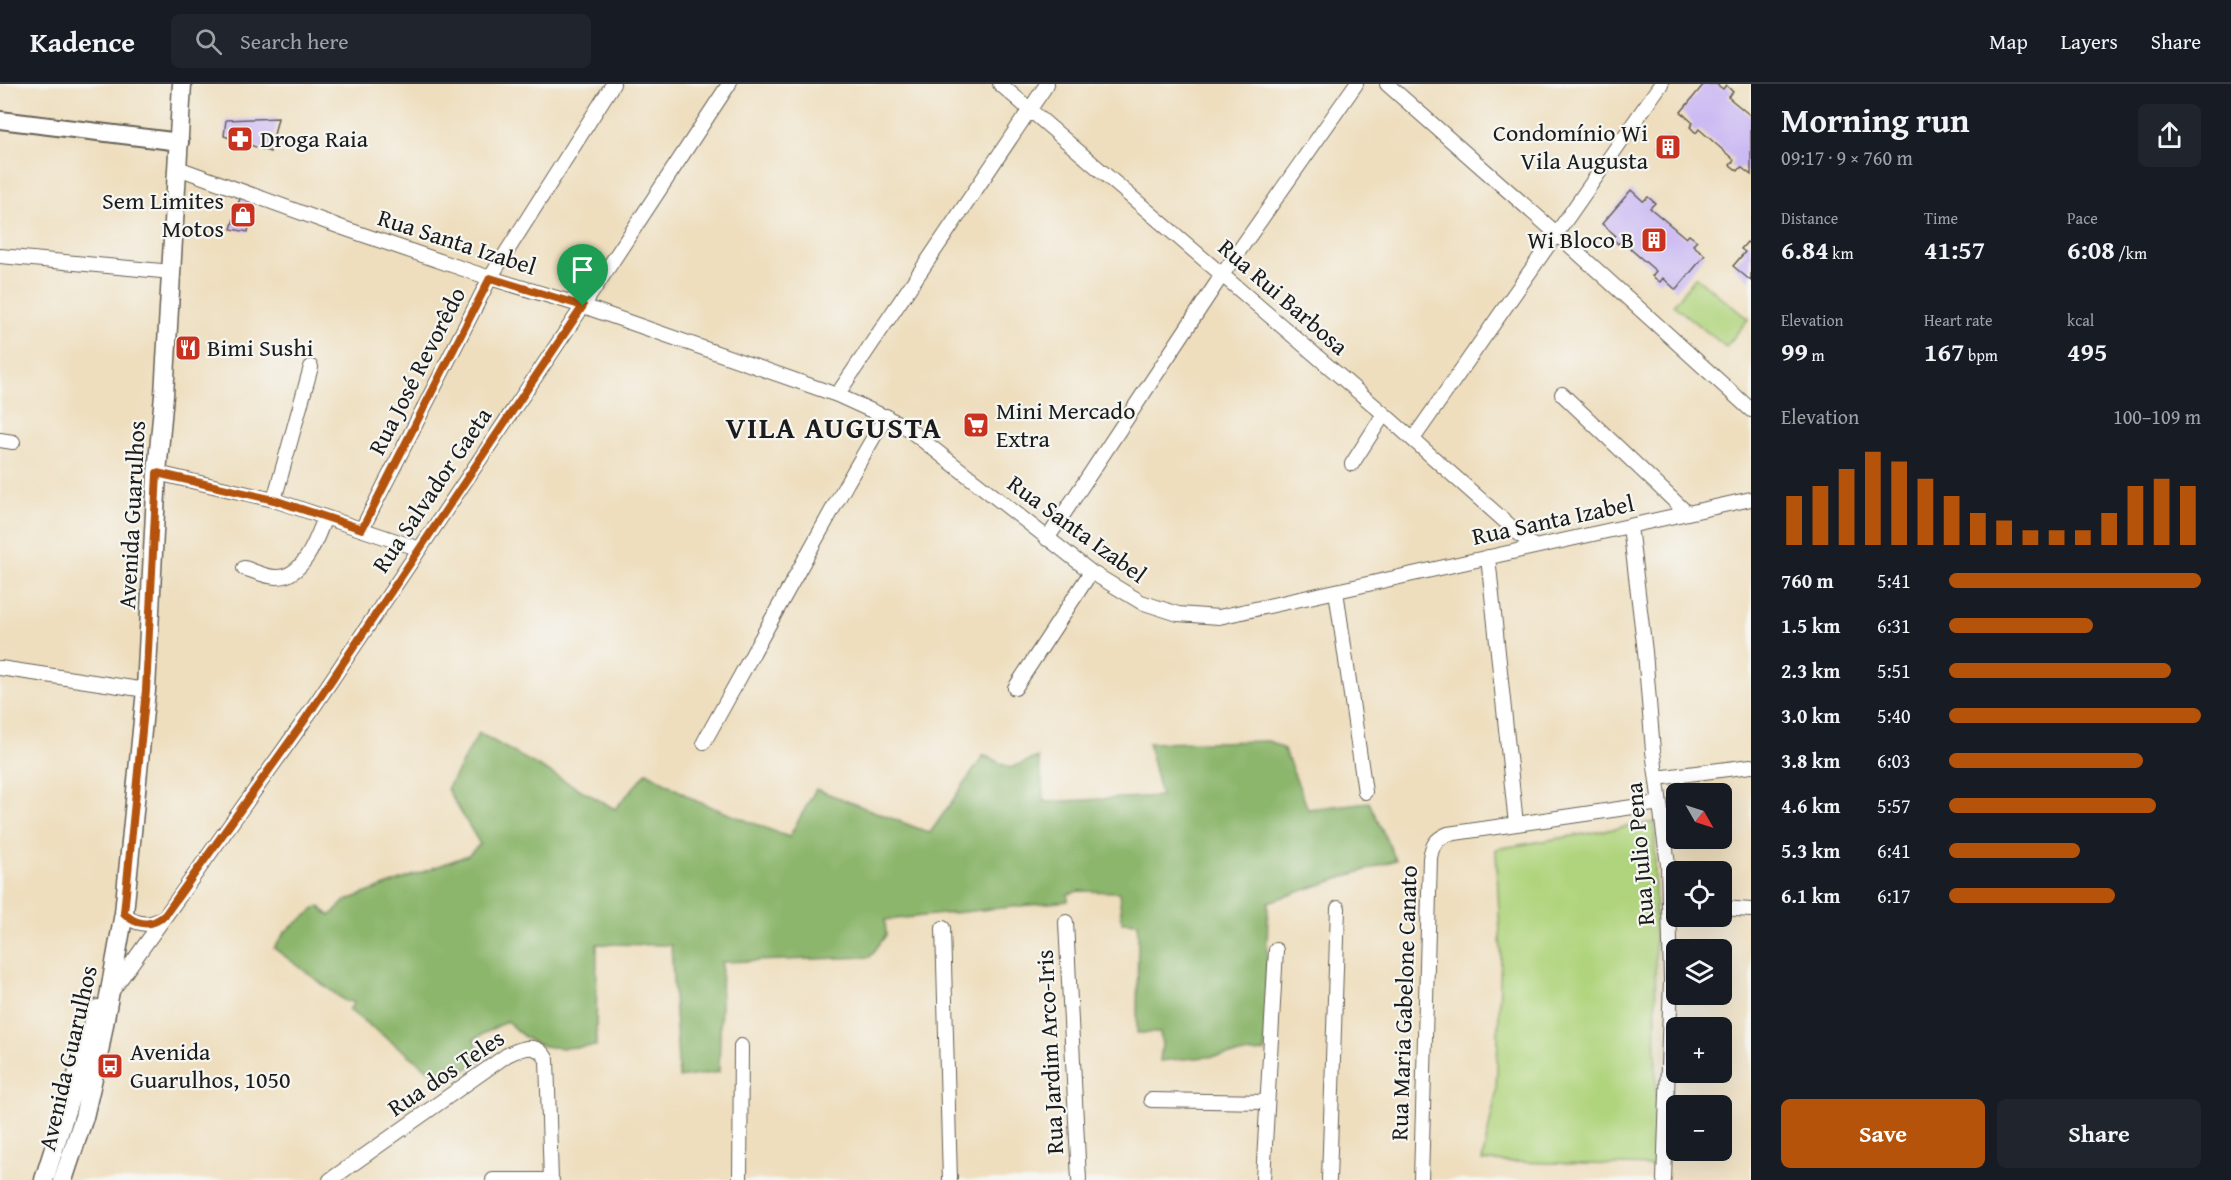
<!DOCTYPE html>
<meta charset="utf-8">
<style>
body{margin:0;font-family:"Gentium Book Plus",serif;background:#20242c;color:#f1f3f6;height:100vh;display:flex;flex-direction:column;font-size:22px;white-space:nowrap}
*{box-sizing:border-box;margin:0}
p{font-size:20px;color:#9ea1a6}
.icon{flex:none;width:33px;height:33px;fill:none;stroke:currentColor;stroke-width:2;stroke-linecap:round;stroke-linejoin:round}
.map{position:relative;flex:1;overflow:hidden}
.sheet{display:flex;flex-direction:column;background:#171b24;width:480px}
.sheet>*{flex:none}
.needle{width:39px;rotate:129deg}
.fabs{position:absolute;left:1666px;top:699px;display:grid;gap:12px}
.fabs a{display:grid;place-items:center;width:66px;height:66px;border-radius:9px;background:#171b24;box-shadow:0 6px 24px #0002;font-size:30px}
.pin{position:absolute;display:grid;place-items:center;width:51px;height:51px;color:#fff;margin:-62px -26px;border-radius:50% 50% 50% 0;rotate:-45deg;box-shadow:0 0 6px #0007}
.pin .icon{rotate:45deg}
.round{display:grid;place-items:center;flex:none;width:63px;height:63px;border-radius:9px;background:#20242c}
.summary{display:flex;align-items:center;justify-content:space-between;height:102px;padding:0 30px}
h1{font-size:33px;font-weight:600;line-height:45px}
.metrics{display:grid;grid-template-columns:repeat(3,1fr);gap:9px;height:102px;padding:6px 30px}
.metrics div{display:grid;align-content:center}
.metrics b{font-size:26px;font-weight:600}
.metrics small{font-size:16px;font-weight:400}
.metrics p{font-size:16px}
.chart{height:168px;padding:12px 30px}
.chart p{display:flex;justify-content:space-between}
.chart svg{width:100%;height:108px;margin-top:6px;stroke:#b45309;stroke-width:6}
.primary-button{display:flex;gap:12px;margin-top:auto;padding:12px 30px}
.primary-button a{flex:1;height:69px;border-radius:9px;background:#b45309;color:#fff;font-size:24px;font-weight:600;line-height:69px;text-align:center}
.primary-button a+a{background:#20242c;color:#f1f3f6}
ul{padding:0 30px;list-style:none;font-size:20px}
li{display:grid;grid-template-columns:96px 72px 1fr;align-items:center;height:45px}
li i{height:15px;border-radius:8px;background:#b45309}
header{display:flex;align-items:center;gap:36px;box-sizing:border-box;height:84px;padding:0 30px;background:#171b24;border-bottom:2px solid #363941}
header strong{font-size:28px}
nav{display:flex;gap:33px;margin-inline-start:auto;font-size:21px}
.search{width:420px;height:54px;background:#20242c;display:flex;align-items:center;gap:15px;box-sizing:border-box;padding:0 21px;border-radius:9px;color:#9ea1a6;font-size:22px}
main{display:flex;flex:1;min-height:0}
.map>svg:first-child{display:block}
.green{fill:#b0d47d;stroke:#66784c;stroke-width:1.5}
.forest{fill:#8cb66c;stroke:#546944;stroke-width:1.5}
.building{fill:#cbb9f3}
.lines{fill:none;stroke-linecap:round;stroke-linejoin:round}
.minor-casing{stroke:#666055;stroke-width:16}
.tertiary-casing{stroke:#666055;stroke-width:20}
.secondary-casing{stroke:#666055;stroke-width:21}
.minor{stroke:#fff;stroke-width:14}
.tertiary{stroke:#fff;stroke-width:16}
.secondary{stroke:#fff;stroke-width:18}
.route-casing{stroke:#fff;stroke-width:12}
.route{stroke:#b45309;stroke-width:8}
.labels{text-anchor:middle;stroke-width:4.5;stroke-linejoin:round;paint-order:stroke}
.poi-label{font-size:24px;fill:#1c1c1c;stroke:#f6f6f2;text-anchor:start}
.street-label{font-size:24px;fill:#1c1c1c;stroke:#f6f6f2}
.district-label{font-size:30px;font-weight:bold;letter-spacing:1.5px;fill:#1c1c1c;stroke:#f6f6f2}
</style>
<header>
<strong>Kadence</strong>
<div class="search"><svg class="icon" aria-label="search" viewBox="0 0 24 24"><circle cx="10" cy="10" r="6"/><path d="M15 15l6 6"/></svg>Search here</div>
<nav><a>Map</a><a>Layers</a><a>Share</a></nav>
</header>
<main>
<div class="map">
<svg width="1751" height="1096" viewBox="0 0 1751 1096">
<rect width="100%" height="100%" fill="#f6f6f2"/>
<filter id="ink" filterUnits="userSpaceOnUse"><feTurbulence type="fractalNoise" baseFrequency=".0167" numOctaves="2"/><feDisplacementMap in="SourceGraphic" scale="12" xChannelSelector="R" yChannelSelector="G"/><feConvolveMatrix kernelMatrix="1 2 1 2 8 2 1 2 1" color-interpolation-filters="sRGB"/></filter>
<filter id="wash" filterUnits="userSpaceOnUse"><feTurbulence type="fractalNoise" baseFrequency=".008" numOctaves="4" result="noise"/><feDisplacementMap in="SourceGraphic" scale="24" xChannelSelector="R" yChannelSelector="G"/><feGaussianBlur stdDeviation="1.35" result="paint"/><feColorMatrix in="noise" values="0 0 0 0 0 0 0 0 0 0 0 0 0 0 0 0 0 1.4 0 .05"/><feComposite in="paint" operator="in"/></filter>
<g filter="url(#wash)">
<rect width="100%" height="100%" fill="#eedebe"/>
<path class="green" d="M1696 193 1748 235 1726 263 1673 221Z
M1655 738 1656 1082 1482 1077 1496 1010 1501 871 1496 765Z"/>
<path class="forest" d="M479 649 615 725 647 688 696 717 789 753 816 705 930 749 984 671 1010 684 1038 673 1045 718 1161 712 1148 659 1269 657 1284 665 1308 725 1369 718 1396 776 1268 818 1265 968 1160 977 1162 961 1160 949H1137L1138 839 1122 838 1119 808 1079 807 1068 810V817L885 836 886 851 870 873 722 878 719 988 679 994 671 861 597 860 596 962C555 964 536 970 507 937L474 955 483 975 445 998 349 926 354 918 345 917 274 864 286 847 319 822 330 832 345 817 468 771 480 760 447 705Z"/>
<g id="blocks">
<path class="building" d="M1704 0H1716L1723 5 1726 1 1733 8 1728 13 1751 32V91L1741 83 1738 87 1730 81 1734 76 1699 45 1696 49 1690 43 1693 39 1681 28Z
M278 34 270 68 224 52 226 36Z
M1667 52 1678 61 1668 74 1657 65Z
M1631 106 1643 117 1648 113 1655 119 1650 124 1686 154 1689 151 1697 157 1693 161 1705 171 1676 206 1663 194 1660 198 1652 192 1656 187 1621 157 1618 160 1612 154 1615 151 1602 140Z
M240 114 253 118 248 148 231 145Z
M1747 158 1751 161V197L1733 182 1745 168 1741 165Z"/>
</g>
</g>
<g filter="url(#ink)">
<use href="#blocks" fill-opacity="0" stroke="#666055" stroke-width="1.5"/>
<g class="lines">
<g class="minor-casing">
<path id="minor" d="M1000 0 1384 330 1534 463
M1387 0 1556 149 1751 326
M178 84 346 145 490 194 583 222 837 311 903 341 1091 488 1141 518 1178 530 1219 533 1751 415
M0 172 172 188
M1562 310 1687 429
M837 311 1047 0
M1413 355 1661 0
M0 356 13 358
M1352 380 1384 330
M157 389 274 416 420 465
M274 416 311 283
M1630 442 1645 568 1653 667 1668 781 1671 896 1664 1096
M362 445 490 194 613 0
M1047 455 1222 191 1356 0
M1488 473 1516 740
M244 484C254 487 265 493 276 493 304 494 317 454 325 433
M1336 507 1365 708
M0 584 146 606
M1015 604 1091 488
M704 658 847 399 886 332
M1657 694 1751 682
M1722 824 1751 826
M124 829C136 842 150 843 164 833
M1066 838 1079 1096
M943 844 950 1096
M112 907 302 640 583 222 729 0
M1151 1016 1267 1018
M330 1096 507 971C523 963 538 958 547 976L551 1096
M493 1096H552
M740 1096 741 962
M1263 1096 1276 866
M1329 1096 1338 824
M1421 1096 1430 774C1432 761 1436 755 1448 750L1660 719"/>
</g>
<g class="tertiary-casing">
<path id="tertiary" d="M0 36 180 58"/>
</g>
<g class="secondary-casing">
<path id="secondary" d="M44 1096 98 925
M63 1096 84 1033 99 968 124 829 146 606 157 389 164 311 182 0"/>
</g>
<use href="#minor" class="minor"/>
<use href="#tertiary" class="tertiary"/>
<use href="#secondary" class="secondary"/>
</g>
</g>
<g class="lines" filter="url(#ink)">
<g class="route-casing">
<path id="route" d="M490 194 583 222 302 640 165 831C152 843 136 842 124 829L146 606 157 389 274 416 362 445Z"/>
</g>
<use href="#route" class="route"/>
</g>
<defs>
<g id="pharmacy-square" transform="scale(1.35)"><rect x="-9" y="-9" width="18" height="18" rx="4" fill="#c8321e" stroke="#f6f6f2"/><path d="M-2-6h4v4h4v4h-4v4h-4v-4h-4v-4h4Z" fill="#fff"/></g>
<g id="building-square" transform="scale(1.35)"><rect x="-9" y="-9" width="18" height="18" rx="4" fill="#c8321e" stroke="#f6f6f2"/><path d="M-4-6H4V6H1V3H-1V6H-4ZM-2.5-4.3h1.7v1.8h-1.7ZM.8-4.3h1.7v1.8H.8ZM-2.5-1h1.7V.8h-1.7ZM.8-1h1.7V.8H.8Z" fill="#fff"/></g>
<g id="shop-square" transform="scale(1.35)"><rect x="-9" y="-9" width="18" height="18" rx="4" fill="#c8321e" stroke="#f6f6f2"/><path d="M-5-2.5h2.3a2.7 3.5 0 0 1 5.4 0H5L5.5 6h-11ZM-1.5-2.5h3a1.5 2.3 0 0 0-3 0Z" fill="#fff"/></g>
<g id="restaurant-square" transform="scale(1.35)"><rect x="-9" y="-9" width="18" height="18" rx="4" fill="#c8321e" stroke="#f6f6f2"/><path d="M-5-6h1v4h1v-4h1v4h1v-4h1v5L-1.5 .5V6h-2V.5L-5-1ZM5-6V6H3V1.5H1.5Q1.5-4 5-6Z" fill="#fff"/></g>
<g id="supermarket-square" transform="scale(1.35)"><rect x="-9" y="-9" width="18" height="18" rx="4" fill="#c8321e" stroke="#f6f6f2"/><path d="M-6-5.5h2.5l.6 2H6L4.5 2H-2.5L-4.4-4H-6ZM-1.5 3.2a1.3 1.3 0 1 0 .1 0ZM3 3.2a1.3 1.3 0 1 0 .1 0Z" fill="#fff"/></g>
<g id="bus-square" transform="scale(1.35)"><rect x="-9" y="-9" width="18" height="18" rx="4" fill="#c8321e" stroke="#f6f6f2"/><path d="M-5-6H5V4H4V6H2V4H-2V6H-4V4H-5ZM-3.5-4V0h7V-4ZM-3.5 1.2v1.5H-2V1.2ZM2 1.2v1.5H3.5V1.2Z" fill="#fff"/></g>
</defs>
<g fill-rule="evenodd">
<use href="#pharmacy-square" x="240" y="55"/>
<use href="#building-square" x="1668" y="63"/>
<use href="#shop-square" x="243" y="131"/>
<use href="#building-square" x="1654" y="156"/>
<use href="#restaurant-square" x="188" y="264"/>
<use href="#supermarket-square" x="976" y="341"/>
<use href="#bus-square" x="110" y="982"/>
</g>
<g class="labels">
<g class="poi-label">
<text x="1648" y="57" text-anchor="end">Condomínio Wi<tspan x="1648" dy="28">Vila Augusta</tspan></text>
<text x="260" y="63">Droga Raia</text>
<text x="224" y="125" text-anchor="end">Sem Limites<tspan x="224" dy="28">Motos</tspan></text>
<text x="1634" y="164" text-anchor="end">Wi Bloco B</text>
<text x="207" y="272">Bimi Sushi</text>
<text x="996" y="335">Mini Mercado<tspan x="996" dy="28">Extra</tspan></text>
<text x="130" y="976">Avenida<tspan x="130" dy="28">Guarulhos, 1050</tspan></text>
</g>
<g class="street-label">
<text transform="translate(457 158) rotate(18)" y="8">Rua Santa Izabel</text>
<text transform="translate(1283 213) rotate(41)" y="8">Rua Rui Barbosa</text>
<text transform="translate(417 287) rotate(-63)" y="8">Rua José Revorêdo</text>
<text transform="translate(432 406) rotate(-56)" y="8">Rua Salvador Gaeta</text>
<text transform="translate(132 431) rotate(-87)" y="8">Avenida Guarulhos</text>
<text transform="translate(1553 436) rotate(-12)" y="8">Rua Santa Izabel</text>
<text transform="translate(1077 445) rotate(36)" y="8">Rua Santa Izabel</text>
<text transform="translate(1640 770) rotate(-95)" y="8">Rua Julio Pena</text>
<text transform="translate(1404 919) rotate(-88)" y="8">Rua Maria Gabelone Canato</text>
<text transform="translate(1050 968) rotate(-93)" y="8">Rua Jardim Arco-Iris</text>
<text transform="translate(68 974) rotate(-77)" y="8">Avenida Guarulhos</text>
<text transform="translate(446 989) rotate(-34)" y="8">Rua dos Teles</text>
</g>
<g class="district-label">
<text x="834" y="354">VILA AUGUSTA</text>
</g>
</g>
</svg>
<div class="fabs">
<a><svg class="needle" viewBox="-14 -14 28 28"><path d="M0-13l5 13h-10z" fill="#e53935"/><path d="M0 13l5-13h-10z" fill="#9ea1a6"/></svg></a>
<a><svg class="icon" aria-label="locate" viewBox="0 0 24 24"><circle cx="12" cy="12" r="6"/><path d="M12 2v4M12 18v4M2 12h4M18 12h4"/></svg></a>
<a><svg class="icon" aria-label="layers" viewBox="0 0 24 24"><path d="M12 4l9 5-9 5-9-5zM3 14l9 5 9-5"/></svg></a>
<a>+</a>
<a>−</a>
</div>
<div class="pin" style="left:583px;top:222px;background:#1e9e55"><svg class="icon" aria-label="arrive" viewBox="0 0 24 24"><path d="M6 21V4h12l-3 4 3 4H6"/></svg></div>
</div>
<section class="sheet">
<div class="summary"><div><h1>Morning run</h1><p>09:17 · 9 × 760 m</p></div><a class="round"><svg class="icon" aria-label="share" viewBox="0 0 24 24"><path d="M12 15V3M7 8l5-5 5 5M5 13v7h14v-7"/></svg></a></div>
<div class="metrics">
<div><p>Distance</p><b>6.84<small> km</small></b></div>
<div><p>Time</p><b>41:57</b></div>
<div><p>Pace</p><b>6:08<small> /km</small></b></div>
</div>
<div class="metrics">
<div><p>Elevation</p><b>99<small> m</small></b></div>
<div><p>Heart rate</p><b>167<small> bpm</small></b></div>
<div><p>kcal</p><b>495</b></div>
</div>
<div class="chart"><p><span>Elevation</span>100–109 m</p>
<svg viewBox="0 0 160 44" preserveAspectRatio="none"><path d="M5 44V24M15 44V20M25 44V13M35 44V6M45 44V10M55 44V17M65 44V24M75 44V31M85 44V34M95 44V38M105 44V38M115 44V38M125 44V31M135 44V20M145 44V17M155 44V20"/></svg>
</div>
<ul>
<li><b>760 m</b>5:41<i style="width:100%"></i></li>
<li><b>1.5 km</b>6:31<i style="width:57%"></i></li>
<li><b>2.3 km</b>5:51<i style="width:88%"></i></li>
<li><b>3.0 km</b>5:40<i style="width:100%"></i></li>
<li><b>3.8 km</b>6:03<i style="width:77%"></i></li>
<li><b>4.6 km</b>5:57<i style="width:82%"></i></li>
<li><b>5.3 km</b>6:41<i style="width:52%"></i></li>
<li><b>6.1 km</b>6:17<i style="width:66%"></i></li>
</ul>
<div class="primary-button"><a>Save</a><a>Share</a></div>
</section>
</main>
